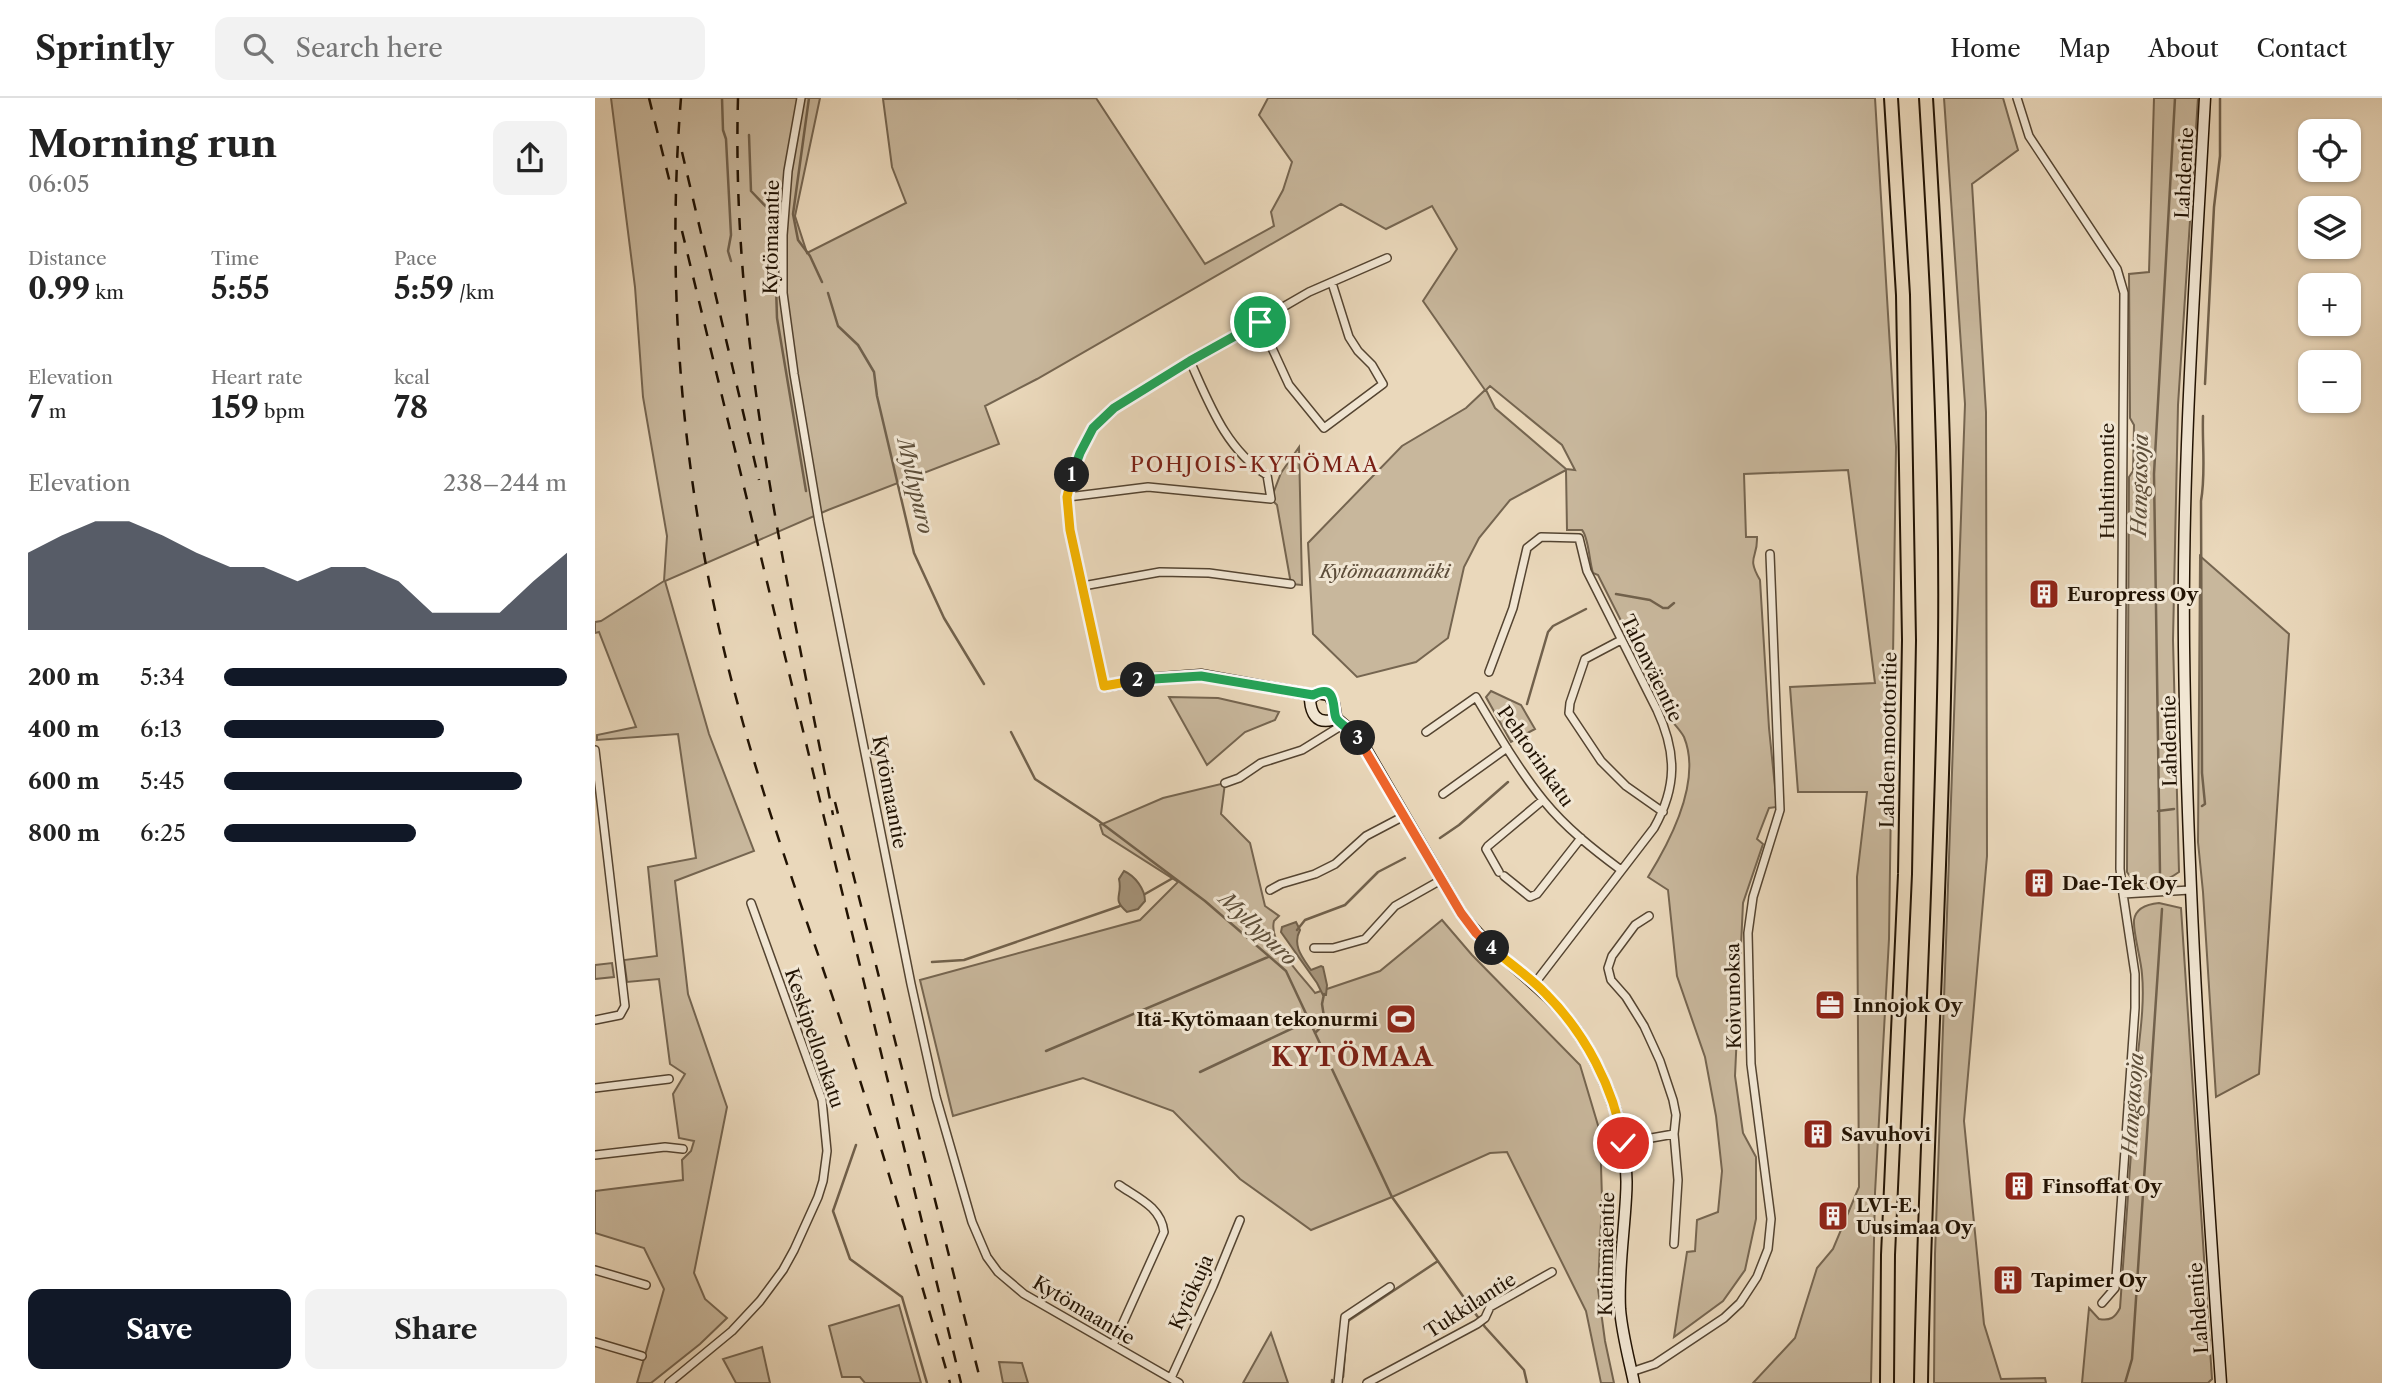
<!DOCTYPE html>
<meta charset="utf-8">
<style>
body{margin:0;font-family:"Libre Caslon Text",serif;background:#f2f2f2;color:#222;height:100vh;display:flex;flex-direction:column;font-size:26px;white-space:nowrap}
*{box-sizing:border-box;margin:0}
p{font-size:23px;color:#767676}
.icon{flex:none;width:38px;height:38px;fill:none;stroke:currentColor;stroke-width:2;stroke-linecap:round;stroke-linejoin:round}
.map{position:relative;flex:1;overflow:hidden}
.sheet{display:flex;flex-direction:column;background:#fff;width:595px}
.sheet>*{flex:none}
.tools{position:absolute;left:1703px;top:21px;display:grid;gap:14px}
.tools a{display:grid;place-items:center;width:63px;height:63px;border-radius:14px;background:#fff;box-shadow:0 2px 5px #0004;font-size:35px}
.pin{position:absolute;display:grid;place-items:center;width:60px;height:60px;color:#fff;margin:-30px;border:4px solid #fff;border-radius:50%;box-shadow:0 2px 7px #0007}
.km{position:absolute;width:35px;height:35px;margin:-18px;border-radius:50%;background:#222;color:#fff;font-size:19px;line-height:35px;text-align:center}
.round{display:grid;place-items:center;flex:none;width:74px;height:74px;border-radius:14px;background:#f2f2f2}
.summary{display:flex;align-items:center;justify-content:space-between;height:119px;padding:0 28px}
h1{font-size:38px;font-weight:700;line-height:52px}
.figures{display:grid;grid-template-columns:repeat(3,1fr);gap:10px;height:119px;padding:7px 28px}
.figures div{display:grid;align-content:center}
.figures b{font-size:30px;font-weight:700}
.figures small{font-size:19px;font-weight:400}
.figures p{font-size:19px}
.chart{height:196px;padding:14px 28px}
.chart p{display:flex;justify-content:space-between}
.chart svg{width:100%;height:126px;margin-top:7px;fill:#111827;opacity:.7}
.cta{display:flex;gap:14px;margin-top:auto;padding:14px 28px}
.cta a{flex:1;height:80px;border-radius:14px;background:#111827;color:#fff;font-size:28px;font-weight:700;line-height:80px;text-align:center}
.cta a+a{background:#f2f2f2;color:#222}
ul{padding:0 28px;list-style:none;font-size:23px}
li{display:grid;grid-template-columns:112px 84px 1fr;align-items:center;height:52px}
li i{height:18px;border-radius:9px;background:#111827}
header{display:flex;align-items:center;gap:42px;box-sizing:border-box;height:98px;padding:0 35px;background:#fff;border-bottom:2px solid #e0e0e0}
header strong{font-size:33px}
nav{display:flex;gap:38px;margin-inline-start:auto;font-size:24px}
.search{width:490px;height:63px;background:#f2f2f2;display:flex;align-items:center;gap:18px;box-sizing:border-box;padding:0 24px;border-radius:14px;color:#767676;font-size:26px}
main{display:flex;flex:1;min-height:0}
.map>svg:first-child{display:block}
.green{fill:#c8b79c;stroke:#756550;stroke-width:2;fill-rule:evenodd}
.water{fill:#a6957c;stroke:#71614c;stroke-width:2}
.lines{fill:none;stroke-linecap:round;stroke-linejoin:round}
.stream{stroke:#71614c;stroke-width:2.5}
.street-casing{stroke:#544431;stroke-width:10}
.secondary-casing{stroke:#221303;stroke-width:13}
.highway-casing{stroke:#221303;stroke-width:16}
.street{stroke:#f1e6d3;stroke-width:7}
.secondary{stroke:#f1e6d3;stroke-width:10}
.highway{stroke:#ead8bb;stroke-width:12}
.rail{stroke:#221303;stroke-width:2.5;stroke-dasharray:12 12;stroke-linecap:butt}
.split-1-casing{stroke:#fff;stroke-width:14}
.split-2-casing{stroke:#fff;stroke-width:14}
.split-3-casing{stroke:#fff;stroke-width:14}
.split-4-casing{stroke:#fff;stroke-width:14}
.split-5-casing{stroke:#fff;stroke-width:14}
.split-1{stroke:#22a559;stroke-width:9}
.split-2{stroke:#f5b400;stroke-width:9}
.split-3{stroke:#22a559;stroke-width:9}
.split-4{stroke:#f0652b;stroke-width:9}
.split-5{stroke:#f5b400;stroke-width:9}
.labels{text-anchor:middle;stroke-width:6;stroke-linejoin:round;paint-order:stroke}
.street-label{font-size:19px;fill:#221303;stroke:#f1e6d3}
.park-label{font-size:19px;font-style:italic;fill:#5c4c39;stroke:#f1e6d3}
.poi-label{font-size:19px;font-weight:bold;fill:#221303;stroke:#f1e6d3;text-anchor:start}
.neighbourhood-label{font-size:21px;letter-spacing:2px;fill:#7a1f14;stroke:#f1e6d3}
.water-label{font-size:21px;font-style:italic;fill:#5d4e39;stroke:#f1e6d3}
.district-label{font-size:26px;font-weight:bold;letter-spacing:2px;fill:#7a1f14;stroke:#f1e6d3}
</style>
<header>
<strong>Sprintly</strong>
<div class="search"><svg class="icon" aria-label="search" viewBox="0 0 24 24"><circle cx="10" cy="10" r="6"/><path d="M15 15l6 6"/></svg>Search here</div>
<nav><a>Home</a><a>Map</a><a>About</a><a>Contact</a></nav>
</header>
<main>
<section class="sheet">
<div class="summary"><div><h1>Morning run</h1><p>06:05</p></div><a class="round"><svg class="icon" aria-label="share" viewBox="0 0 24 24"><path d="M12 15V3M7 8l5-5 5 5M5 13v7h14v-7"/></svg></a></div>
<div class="figures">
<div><p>Distance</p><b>0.99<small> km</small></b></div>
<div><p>Time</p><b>5:55</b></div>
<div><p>Pace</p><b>5:59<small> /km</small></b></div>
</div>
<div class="figures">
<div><p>Elevation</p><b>7<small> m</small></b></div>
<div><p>Heart rate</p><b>159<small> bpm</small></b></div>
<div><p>kcal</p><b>78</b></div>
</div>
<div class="chart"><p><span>Elevation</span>238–244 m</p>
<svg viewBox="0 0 160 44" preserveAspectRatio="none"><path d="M0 44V17L10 11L20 6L30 6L40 11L50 17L60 22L70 22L80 27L90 22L100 22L110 27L120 38L130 38L140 38L150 27L160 17V44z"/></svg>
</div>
<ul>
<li><b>200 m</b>5:34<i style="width:100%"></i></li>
<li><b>400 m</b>6:13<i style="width:64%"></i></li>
<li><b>600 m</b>5:45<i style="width:87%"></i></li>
<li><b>800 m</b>6:25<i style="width:56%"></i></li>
</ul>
<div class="cta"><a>Save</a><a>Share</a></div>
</section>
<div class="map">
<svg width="1787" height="1285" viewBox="0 0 1787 1285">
<rect width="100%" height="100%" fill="#ead8bb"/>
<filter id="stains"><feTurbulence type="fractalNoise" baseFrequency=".00286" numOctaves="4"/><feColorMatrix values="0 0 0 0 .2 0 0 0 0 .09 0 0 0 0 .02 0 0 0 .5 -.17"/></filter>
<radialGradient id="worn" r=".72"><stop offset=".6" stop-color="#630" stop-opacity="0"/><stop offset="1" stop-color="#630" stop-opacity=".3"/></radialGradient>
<path class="green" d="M16 0H225L200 118 212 155 311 105 297 69 288 1 501 0 610 166 679 128 676 114 688 92 697 64 664 17 673 0H1280L1301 349 1294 841 1280 1095 1276 1285H1158L1200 1240 1222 1170 1238 1151 1264 1089 1262 779 1272 694H1203L1195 589 1280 585 1253 372 1149 376 1151 439H1162C1163 461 1151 458 1165 482L1174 630 1182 709 1174 710 1162 741 1168 746 1148 805 1140 978 1148 1035 1161 1059V1121L1150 1172 1128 1203 1079 1239 1092 1154 1100 1153 1102 1122 1123 1114 1127 1073 1121 1018 1110 959 1082 878 1073 792 1053 779C1076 742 1107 683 1089 639 1086 633 1080 627 1076 622L1003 477 998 475C994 463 994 440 987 432H972L971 372 915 402 884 440 869 469 853 540 821 564 762 579 718 536 713 445 807 348 871 310 890 292 828 203 862 151 837 108 791 131 746 106 442 281 390 308 404 346 233 412 70 483 114 636 159 753 80 783 93 896 132 1009 99 1175 110 1201 132 1220 105 1246 56 1285H42L69 1191 49 1150 0 1135V1093L88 1082 87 1062 96 1053 99 1043 84 1040 78 996 90 976 75 966 64 881 32 884 29 862 62 858 53 769 101 760 83 636 2 642V637L41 629 4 534 0 535V524L6 523 69 483 72 438 48 299 40 189ZM895 288 967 347 980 372 971 371 900 310 891 292Z
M1349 0H1408L1423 52 1377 86 1391 314 1392 758 1369 1023 1389 1226 1406 1281 1450 1280 1451 1285H1339L1340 1156 1370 306Z
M1559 0H1603L1583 307 1578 542 1584 774C1569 785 1557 786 1539 784L1532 774 1534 379 1538 373 1539 327 1535 320 1534 176 1554 174Z
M704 349 707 487 696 486 682 407 676 401 686 375Z
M1605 458 1694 536 1664 976 1621 999 1608 794 1603 744Z
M896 593 926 607 940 631 916 644 891 599Z
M574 599 623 600 684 614 680 622 650 634 612 667Z
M630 685 626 716 655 745 670 808 684 818 679 823C673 845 707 878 720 895L785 873 847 822 877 857 985 967 1005 1034 1007 1101 1003 1191 1010 1243 1019 1285H1006L991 1213 912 1054 895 1055 797 1099 716 1132 645 1081 578 1013 488 980 358 1018 325 882 545 822 583 784 508 736 505 727 568 700Z
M1564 805 1586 810 1617 1281 1613 1285H1487L1494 1210 1504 1221C1515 1223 1520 1220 1525 1210L1537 1041C1544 1022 1548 994 1541 974 1544 942 1550 908 1547 876 1546 861 1538 835 1539 822 1541 809 1553 806 1564 805Z
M17 865 19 879 0 881V867Z
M304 1207 326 1285H270L265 1279H247L234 1228Z
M676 1235 693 1285H648Z
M167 1249 175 1285H141L128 1261Z
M404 1264 427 1265 433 1285H408Z"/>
<path class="water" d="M529 773C540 778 550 791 550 803L543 811 532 814C516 800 528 799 524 781Z
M701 824 705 832C697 847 707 859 716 872L726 868 728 869 732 887 731 897H728L722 885 686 834 687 829Z"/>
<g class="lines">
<path class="stream" d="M127 0 128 32 131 41 136 137 133 153 136 163
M214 0 198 116 203 142 215 158 227 184
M154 37 156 93 177 115 179 123 182 220 211 393
M233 195 243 228 263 247 279 274 282 298 319 455 349 520 389 586
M1610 286 1619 109 1625 58V0
M1021 496 1055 502 1068 510H1073L1079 505
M932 606 953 534 958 528 991 511
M416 634 440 681 501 721 610 803 691 873 797 1099 890 1229 929 1272 932 1285
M1607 708 1610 706 1607 675 1606 403C1611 375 1607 347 1608 318
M1563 713 1579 711
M845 740 864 727 913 684
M1565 775 1559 376 1580 0
M550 796 578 780
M702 832 710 822 750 807 783 774 810 760
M337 864 369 862 525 808
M720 935 730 925 727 906 729 896
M451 953 673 859
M605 974 713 923
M261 1047 238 1113 255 1161 307 1199 332 1285
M753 1223 843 1163
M748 1279 751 1240
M737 1285V1282
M1530 1285 1537 1261 1567 811"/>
<g class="street-casing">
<path id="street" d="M206 0 193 73 188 137V195L199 276 224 424 316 886 341 999 356 1051 377 1124 392 1159 403 1174 429 1196 584 1285
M1422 0 1434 38 1522 171 1529 195 1525 771 1528 796
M665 224 694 287 729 330 788 286 777 267 763 253 754 239 737 185
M473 399 553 389 676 401 672 377C631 352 614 305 595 263
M488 488 565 474 614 475 696 486
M1026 542 990 561 975 605 974 615 1006 663 1031 688 1068 714
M894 574 918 510 932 450 946 439 984 440 992 473 1062 612C1082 655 1082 689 1059 730L940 885
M509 588 475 432 473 399 485 355 498 330 519 310 595 263 714 194 792 160
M831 634 881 599C902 634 923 671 949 703 971 730 999 752 1026 772
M0 652 30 908 25 917 0 922
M630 685 644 680 666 665 707 652 749 626
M848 696 912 650
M904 774 891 751 893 748 948 702
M909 778 935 799 942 796 986 740
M675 792 686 786 720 776 740 766 771 738 809 718
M1054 818 1040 827 1017 858 1013 870 1016 882 1031 899 1049 928 1065 963 1078 1002 1081 1017 1079 1036 1083 1082 1079 1146
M719 850H738L770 841 800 808 846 782
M0 990 74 981
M1028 1045 1079 1036
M0 1057 70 1049 88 1051
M0 1172 51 1187
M1507 1205 1520 1190 1521 1180 1540 910V876L1528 796 1595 792
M0 1244 47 1258
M518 1247 569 1134C566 1109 543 1100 524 1087
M1036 1274 1060 1266 1129 1220 1145 1205 1162 1179 1173 1151 1176 1121 1156 966 1153 835 1158 799 1185 712 1175 456
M576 1280 618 1188 645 1122
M74 1285 137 1233 165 1203 188 1172 199 1152 223 1099 228 1083 232 1053 227 1002 156 805
M743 1285 750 1219 795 1189
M772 1285 882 1226 890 1220 895 1209 957 1174"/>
</g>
<g class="secondary-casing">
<path id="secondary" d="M1610 0C1600 183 1587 366 1589 549 1592 795 1609 1040 1626 1285
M509 588 552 581 606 577 717 597
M722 595 734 597 739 606 741 618 737 622C721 626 716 615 715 602Z
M741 620 760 636 772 653 866 815C899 860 950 886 982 933 1015 982 1035 1040 1031 1099 1029 1137 1023 1174 1025 1211 1027 1236 1034 1261 1039 1285"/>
</g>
<g class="highway-casing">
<path id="highway" d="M1292 1285 1293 1157 1310 776 1314 542 1308 197 1296 0
M1326 1285C1330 1037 1347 790 1350 542 1352 362 1342 180 1331 0"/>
</g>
<use href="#street" class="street"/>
<use href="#secondary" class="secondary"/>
<use href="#highway" class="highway"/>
<path class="rail" d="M54 0 75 85
M86 0C69 209 91 424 148 625 179 736 220 844 256 954 291 1064 323 1174 355 1285
M143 0C136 243 192 480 238 717
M87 54 164 382
M87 133 366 1285
M240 704 386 1285"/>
</g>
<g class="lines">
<g class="split-1-casing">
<path id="split-1" d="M477 377 485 355 498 330 519 310 595 263 665 224"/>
</g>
<g class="split-2-casing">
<path id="split-2" d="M477 377 472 399 475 432 509 588 543 582"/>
</g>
<g class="split-3-casing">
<path id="split-3" d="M543 582 606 578 718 597C743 584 737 612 741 620 743 625 759 634 763 640"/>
</g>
<g class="split-4-casing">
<path id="split-4" d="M763 640 866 815 881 835 897 850"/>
</g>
<g class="split-5-casing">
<path id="split-5" d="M897 850C915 866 935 879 951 896 990 935 1019 990 1028 1045"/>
</g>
<use href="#split-1" class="split-1"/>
<use href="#split-2" class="split-2"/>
<use href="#split-3" class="split-3"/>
<use href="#split-4" class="split-4"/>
<use href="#split-5" class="split-5"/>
</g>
<defs>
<g id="building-square" transform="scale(1.575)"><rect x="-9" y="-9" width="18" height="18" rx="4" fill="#8f2418" stroke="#f1e6d3"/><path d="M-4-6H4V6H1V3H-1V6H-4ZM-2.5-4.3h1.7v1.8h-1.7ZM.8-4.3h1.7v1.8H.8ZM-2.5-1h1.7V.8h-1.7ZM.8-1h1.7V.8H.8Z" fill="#fff"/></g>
<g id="office-square" transform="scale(1.575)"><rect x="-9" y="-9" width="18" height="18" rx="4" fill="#8f2418" stroke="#f1e6d3"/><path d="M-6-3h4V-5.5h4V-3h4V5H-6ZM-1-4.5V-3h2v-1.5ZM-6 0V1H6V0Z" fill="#fff"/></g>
<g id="stadium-square" transform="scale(1.575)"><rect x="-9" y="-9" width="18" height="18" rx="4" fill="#8f2418" stroke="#f1e6d3"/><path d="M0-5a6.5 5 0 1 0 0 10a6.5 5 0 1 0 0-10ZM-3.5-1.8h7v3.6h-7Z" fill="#fff"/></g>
</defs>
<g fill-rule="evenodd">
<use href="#building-square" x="1449" y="496"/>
<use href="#building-square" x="1444" y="785"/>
<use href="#office-square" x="1235" y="907"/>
<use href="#stadium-square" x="806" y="921"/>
<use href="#building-square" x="1223" y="1036"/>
<use href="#building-square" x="1424" y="1088"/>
<use href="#building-square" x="1238" y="1118"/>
<use href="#building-square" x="1413" y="1182"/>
</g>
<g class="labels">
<g class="street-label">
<text transform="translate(1589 75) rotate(-87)" y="7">Lahdentie</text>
<text transform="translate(176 139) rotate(-89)" y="7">Kytömaantie</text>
<text transform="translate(1512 383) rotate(-90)" y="7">Huhtimontie</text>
<text transform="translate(1057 570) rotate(64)" y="7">Talonväentie</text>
<text transform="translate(1293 642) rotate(-89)" y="7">Lahden moottoritie</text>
<text transform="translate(1574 643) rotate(-91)" y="7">Lahdentie</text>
<text transform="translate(941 658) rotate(55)" y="7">Pehtorinkatu</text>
<text transform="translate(295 694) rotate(79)" y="7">Kytömaantie</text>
<text transform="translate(1138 898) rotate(-91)" y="7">Koivunoksa</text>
<text transform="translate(220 940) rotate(71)" y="7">Keskipellonkatu</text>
<text transform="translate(1011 1156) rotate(-89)" y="7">Kutinmäentie</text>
<text transform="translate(596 1194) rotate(-66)" y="7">Kytökuja</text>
<text transform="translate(875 1207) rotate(-33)" y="7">Tukkilantie</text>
<text transform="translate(1603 1210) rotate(-94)" y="7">Lahdentie</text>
<text transform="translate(489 1212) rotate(31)" y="7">Kytömaantie</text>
</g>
<g class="park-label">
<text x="790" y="480">Kytömaanmäki</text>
</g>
<g class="poi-label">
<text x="1472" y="503">Europress Oy</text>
<text x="1467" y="792">Dae-Tek Oy</text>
<text x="1258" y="914">Innojok Oy</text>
<text x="783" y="928" text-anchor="end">Itä-Kytömaan tekonurmi</text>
<text x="1246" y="1043">Savuhovi</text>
<text x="1447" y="1095">Finsoffat Oy</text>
<text x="1261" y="1114">LVI-E.<tspan x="1261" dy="22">Uusimaa Oy</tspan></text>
<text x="1436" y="1189">Tapimer Oy</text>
</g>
<g class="neighbourhood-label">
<text x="660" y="374">POHJOIS-KYTÖMAA</text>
</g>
<g class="water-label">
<text transform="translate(1545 387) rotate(-89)" y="7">Hangasoja</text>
<text transform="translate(320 388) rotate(77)" y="7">Myllypuro</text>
<text transform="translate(663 831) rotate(43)" y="7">Myllypuro</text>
<text transform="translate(1538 1006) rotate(-86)" y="7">Hangasoja</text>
</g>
<g class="district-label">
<text x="758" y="968">KYTÖMAA</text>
</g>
</g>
<rect width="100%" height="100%" filter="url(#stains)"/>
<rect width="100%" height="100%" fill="url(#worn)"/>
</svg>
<div class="tools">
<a><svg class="icon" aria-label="locate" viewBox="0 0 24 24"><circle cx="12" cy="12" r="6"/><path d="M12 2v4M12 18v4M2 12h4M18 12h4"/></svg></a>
<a><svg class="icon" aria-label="layers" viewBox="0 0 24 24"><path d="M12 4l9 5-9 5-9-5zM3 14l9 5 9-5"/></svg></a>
<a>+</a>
<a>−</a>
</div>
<div class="pin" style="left:665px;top:224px;background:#1e9e55"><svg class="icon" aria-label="arrive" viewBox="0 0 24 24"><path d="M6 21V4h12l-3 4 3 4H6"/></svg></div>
<div class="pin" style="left:1028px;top:1045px;background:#d93025"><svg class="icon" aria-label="check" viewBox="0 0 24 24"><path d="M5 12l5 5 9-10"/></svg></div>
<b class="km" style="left:477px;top:377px">1</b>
<b class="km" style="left:543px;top:582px">2</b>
<b class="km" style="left:763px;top:640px">3</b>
<b class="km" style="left:897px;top:850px">4</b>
</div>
</main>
